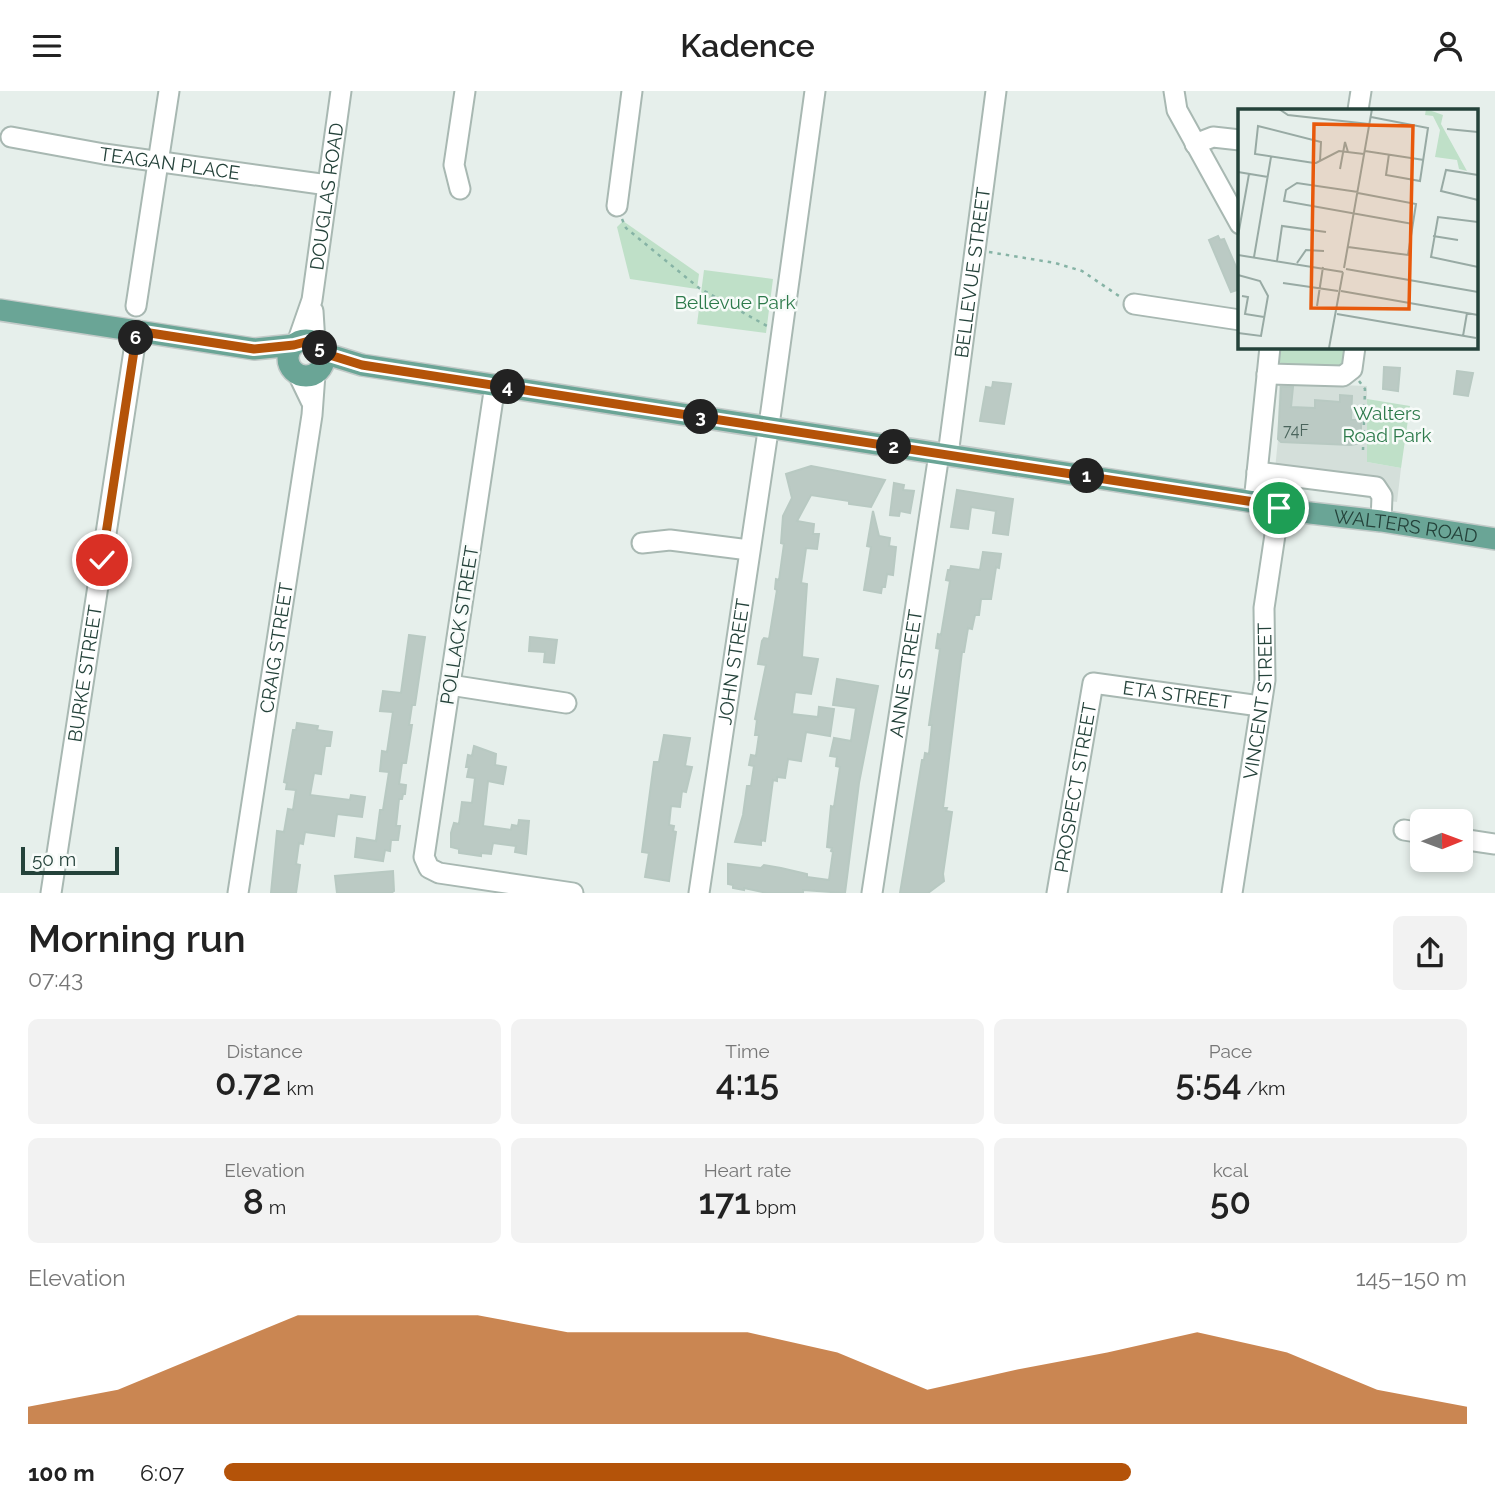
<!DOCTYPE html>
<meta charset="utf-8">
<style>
body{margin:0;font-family:Raleway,sans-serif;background:#f2f2f2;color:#222;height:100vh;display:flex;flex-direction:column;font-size:26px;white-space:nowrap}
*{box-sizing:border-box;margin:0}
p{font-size:23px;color:#767676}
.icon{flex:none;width:38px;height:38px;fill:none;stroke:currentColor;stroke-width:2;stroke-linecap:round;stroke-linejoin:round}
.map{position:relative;height:802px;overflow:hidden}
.sheet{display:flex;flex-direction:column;background:#fff;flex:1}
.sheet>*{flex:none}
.needle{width:46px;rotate:89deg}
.tools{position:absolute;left:1410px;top:718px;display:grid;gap:14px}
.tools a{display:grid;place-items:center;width:63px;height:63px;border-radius:10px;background:#fff;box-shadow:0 4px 10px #0003;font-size:35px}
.scale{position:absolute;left:21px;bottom:18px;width:98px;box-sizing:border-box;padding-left:7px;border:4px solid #24423a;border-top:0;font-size:19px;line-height:24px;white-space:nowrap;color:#24423a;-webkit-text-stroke:5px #f7fbf9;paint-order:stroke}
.pin{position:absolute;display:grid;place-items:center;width:60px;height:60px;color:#fff;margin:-30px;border:4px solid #fff;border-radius:50%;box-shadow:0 2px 7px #0007}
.km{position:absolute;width:35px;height:35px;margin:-18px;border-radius:50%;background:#222;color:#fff;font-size:19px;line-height:35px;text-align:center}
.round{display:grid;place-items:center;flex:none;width:74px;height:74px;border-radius:10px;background:#f2f2f2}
.headline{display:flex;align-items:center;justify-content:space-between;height:119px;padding:0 28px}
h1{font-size:38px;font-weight:600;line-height:52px}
.metrics{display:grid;grid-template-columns:repeat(3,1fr);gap:10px;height:119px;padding:7px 28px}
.metrics div{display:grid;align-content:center;border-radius:10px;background:#f2f2f2;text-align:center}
.metrics b{font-size:35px;font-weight:600}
.metrics small{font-size:19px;font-weight:400}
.metrics p{font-size:19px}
.chart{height:196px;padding:14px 28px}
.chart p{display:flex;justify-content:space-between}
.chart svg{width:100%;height:126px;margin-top:7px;fill:#b45309;opacity:.7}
ul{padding:0 28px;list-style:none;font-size:23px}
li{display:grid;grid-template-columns:112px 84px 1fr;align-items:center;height:52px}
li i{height:18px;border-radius:9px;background:#b45309}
header{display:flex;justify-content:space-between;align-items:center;height:91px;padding:0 28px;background:#fff;font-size:32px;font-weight:600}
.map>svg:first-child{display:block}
.built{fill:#d4dfda}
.green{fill:#bfe0c8}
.building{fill:#bbcac4;stroke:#b8c9c2;stroke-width:2}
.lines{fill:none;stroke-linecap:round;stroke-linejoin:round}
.minor-casing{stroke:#a8b8b2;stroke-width:23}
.major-casing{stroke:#c2cac8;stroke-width:24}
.path{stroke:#86b3a5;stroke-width:2.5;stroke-dasharray:3.5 5;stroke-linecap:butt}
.minor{stroke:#fff;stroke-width:19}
.major{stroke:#6aa596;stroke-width:21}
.route-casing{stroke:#fff;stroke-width:14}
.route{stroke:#b45309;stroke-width:9}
.labels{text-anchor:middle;stroke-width:5;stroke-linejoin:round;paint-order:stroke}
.number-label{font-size:16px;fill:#4a645c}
.street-label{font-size:19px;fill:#24423a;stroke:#f7fbf9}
.park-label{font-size:19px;fill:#2d7a4b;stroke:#f7fbf9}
.inset-road{fill:none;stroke:#98aaa4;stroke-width:2}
.view{fill:#e8590c;fill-opacity:0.15;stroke:#e8590c;stroke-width:3.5}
.inset-edge{fill:none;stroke:#24423a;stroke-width:3.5}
</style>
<header><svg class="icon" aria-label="menu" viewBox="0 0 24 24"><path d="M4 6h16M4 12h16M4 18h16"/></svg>Kadence<svg class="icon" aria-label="person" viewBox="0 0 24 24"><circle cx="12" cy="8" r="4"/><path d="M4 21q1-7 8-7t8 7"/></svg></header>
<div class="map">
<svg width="1495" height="802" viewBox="0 0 1495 802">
<rect width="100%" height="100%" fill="#e6efeb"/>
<path class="built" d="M1282 292 1367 295V371L1401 377 1397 411 1280 394 1274 389 1278 348 1279 294Z"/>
<path class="green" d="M623 130 699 183 697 198 630 188 617 136Z
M704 179 773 188 766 242 697 233Z
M1280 256H1348L1342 278 1282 274 1279 270Z
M1367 308 1410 315 1401 377 1367 371Z"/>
<path class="building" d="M1218 145 1220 149 1224 148 1240 185V198L1231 201 1209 149Z
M1384 276 1400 277 1398 300 1383 298Z
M1457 280 1473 282 1468 305 1454 303Z
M993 291 1011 293 1004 333 980 330 986 296 992 297Z
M1281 296H1293L1291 316 1315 317V309L1340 311V304L1352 305 1351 329H1361V352L1351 354 1281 351 1278 348Z
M811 375 885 389 871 416 849 413V410L811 404 797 430 814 433 813 443H819L817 458 806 457 801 492 807 493 802 566 818 568 811 603 795 601 792 623 818 626 819 616 834 618 830 645 806 641 801 670 788 668 785 687 777 686V690L773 689 765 750 761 749V754L735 751 743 724 747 695H751L754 675 749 674 751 664 756 665 759 644H755L757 629 755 628 766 574 758 573 762 550 764 547 769 548 777 499 775 498 776 488 779 489 784 453 781 452 783 425 792 407 786 383Z
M894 392 904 394 903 399 914 400 910 422 900 420 899 425 890 424Z
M957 399 1013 408 1008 444 993 442 996 420 971 416 968 438 951 436Z
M873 420 879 445 890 447 889 455 896 456 893 484 887 483 885 496H882L881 502 864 499 871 456 867 455Z
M983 461 1001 463 999 477 996 476 991 508H981L979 524H975L972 538 968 537 964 561H962L943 717H947L946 720 952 721 943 783 944 790 928 802H900L922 669H924L925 662 929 663 932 634H929L940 558 936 557 938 543 941 544 950 490 946 489 948 479H950L951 475 980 479Z
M409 544 425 546 415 614H412L409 634H412L406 672H402L399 693 406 694 405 703H403L402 708H399L396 735H400L398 749H391L390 760 385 759 383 770 355 766 357 747 376 750 380 719H383L389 681 380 680 382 660 387 661 393 621 380 620 383 600 401 602Z
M530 546 557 549 554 572 544 571 545 561 529 560Z
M837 588 878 595 859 692 845 802 803 799V802H767L744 797V799L733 797V794L728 793V773L761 777 764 774 781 777 807 783V786L829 789 833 761 831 760 832 757 827 756 831 715 834 716 840 676 836 675 837 666 830 665 834 647 851 650 856 617 833 614Z
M297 632 318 635 317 639 332 641 330 655H325L321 683 314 682 310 704 350 709 351 704 365 706 362 726 337 723 334 745 305 741 303 753 299 752 296 773 300 774 296 802H271L277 740 284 741 288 718 293 719 296 699 286 698 287 692 284 691 293 639H296Z
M664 644 690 647 685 675 692 676 686 701 682 700 680 716 671 715 669 734 674 735 673 740 676 741 669 790 645 786 649 762 642 761 654 671H659Z
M474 655 496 663 495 674 506 676 503 693 488 690 483 735 511 739 512 734 518 735 519 729 529 730 526 763 515 761 516 755 493 752 491 763 481 762V765L459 762V758L451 756V742L454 732 459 733 462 711 472 712 475 687 467 686 469 676H466L468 664 472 665Z
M393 780 394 800 391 802H337L335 785Z"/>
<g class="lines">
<g class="minor-casing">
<g id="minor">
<path d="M1174 0 1177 19 1240 133"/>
<path d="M1358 19 1361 0"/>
<path id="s1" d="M11 46 104 63 328 94"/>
<path d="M1195 53 1213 46 1240 49"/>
<path d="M460 98 454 74 465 0"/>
<path d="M617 115 632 0"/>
<path d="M1134 213 1240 229"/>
<path d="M136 215 169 0"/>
<path d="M313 220 315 252"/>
<path id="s2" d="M297 252 312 209 341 0"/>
<path d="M298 283 311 310"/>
<path d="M1267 283 1343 285 1352 278 1355 256"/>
<path d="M495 294 424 766 429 777 439 782 573 802"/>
<path id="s3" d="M948 364 996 0"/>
<path d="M1257 381 1376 396 1382 405 1381 430"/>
<path d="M1254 411 1270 256"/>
<path d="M642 452 670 449 749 459"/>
<path d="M450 594 566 612"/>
<path d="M1404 739 1423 742"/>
<path d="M1461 748 1495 753"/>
<path id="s4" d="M51 802 137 240"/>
<path id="s5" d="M238 802 312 324 315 283"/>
<path id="s6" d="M699 802 771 320 815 0"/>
<path id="s7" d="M872 802 939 363"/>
<path id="s8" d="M1057 802 1093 592 1260 615"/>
<path id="s9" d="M1232 802 1265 589 1264 517 1279 417"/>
</g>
</g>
<g class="major-casing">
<g id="major">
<path d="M0 219 254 258 294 254"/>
<circle cx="306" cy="267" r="18"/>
<path id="s10" d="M323 262 362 274 1254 411 1310 422 1381 430 1495 448"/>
</g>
</g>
<path class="path" d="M622 128 626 137 699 197 767 235
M989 161 1055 172 1082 180 1119 205
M1359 290 1365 298 1363 359"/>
<use href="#minor" class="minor"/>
<use href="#major" class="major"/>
</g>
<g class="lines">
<g class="route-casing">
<path id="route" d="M102 469 137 240 254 258 294 254 309 250 319 255 323 262 362 274 1254 411 1279 417"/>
</g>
<use href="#route" class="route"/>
</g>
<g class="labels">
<g class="number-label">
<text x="1296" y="345">74F</text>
</g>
<g class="street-label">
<text dy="7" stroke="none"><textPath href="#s1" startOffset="161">TEAGAN PLACE</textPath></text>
<text dy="7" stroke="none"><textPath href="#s2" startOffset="150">DOUGLAS ROAD</textPath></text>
<text dy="7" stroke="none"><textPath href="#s3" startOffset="184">BELLEVUE STREET</textPath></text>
<text dy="7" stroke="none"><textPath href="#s10" startOffset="1097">WALTERS ROAD</textPath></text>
<text transform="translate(459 534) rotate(-81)" y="7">POLLACK STREET</text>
<text dy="7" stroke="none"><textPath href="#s5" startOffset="248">CRAIG STREET</textPath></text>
<text dy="7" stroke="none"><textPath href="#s6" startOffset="234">JOHN STREET</textPath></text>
<text dy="7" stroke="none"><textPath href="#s7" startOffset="222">ANNE STREET</textPath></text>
<text dy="7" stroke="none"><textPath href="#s4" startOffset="222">BURKE STREET</textPath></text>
<text dy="7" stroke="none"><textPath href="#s8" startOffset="298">ETA STREET</textPath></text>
<text dy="7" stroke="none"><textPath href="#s9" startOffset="194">VINCENT STREET</textPath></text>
<text dy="7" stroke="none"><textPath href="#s8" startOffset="107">PROSPECT STREET</textPath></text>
</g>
<g class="park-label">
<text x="735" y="218">Bellevue Park</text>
<text x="1387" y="329">Walters<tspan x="1387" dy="22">Road Park</tspan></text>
</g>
</g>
<g transform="translate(1238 18)">
<rect width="240" height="240" fill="#e6efeb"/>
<path d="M188 0 205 6 203 15 229 62 221 60 219 51 197 48 202 21 195 7 187 6Z" fill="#bfe0c8"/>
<path class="inset-road" d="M41 0 50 6 131 15M133 8 190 19 182 72 148 66 151 45M209 20 240 23M127 42 186 51M82 52 83 33 20 17 17 45 76 54H78L101 42 126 45M102 60 107 33 110 43M0 63 30 68M240 66 208 61 203 82 240 91M120 83 59 74 48 81 46 92 175 115M240 113 200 108 193 148 240 158M0 127 11 65M195 127 220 131M110 138 170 146 178 95 120 84M0 146 105 163M16 148 33 48M39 152 44 117 88 123M59 154 68 141 86 142M106 159 134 0M108 160 240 183M0 166 22 172 30 187 23 227 0 224M45 174 100 182M103 182 240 206M4 187 10 188 7 205 26 208M79 197 85 158M99 205 238 229M225 227 229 204M91 239 105 163"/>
<path class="view" d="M76 15 175 17 171 200 73 199Z"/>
<rect width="240" height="240" class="inset-edge"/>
</g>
</svg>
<div class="tools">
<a><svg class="needle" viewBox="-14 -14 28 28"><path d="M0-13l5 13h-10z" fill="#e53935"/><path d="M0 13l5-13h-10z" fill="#767676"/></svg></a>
</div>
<div class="scale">50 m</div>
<div class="pin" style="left:1279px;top:417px;background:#1e9e55"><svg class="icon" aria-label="arrive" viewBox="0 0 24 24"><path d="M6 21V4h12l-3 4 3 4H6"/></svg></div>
<div class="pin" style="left:102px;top:469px;background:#d93025"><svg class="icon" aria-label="check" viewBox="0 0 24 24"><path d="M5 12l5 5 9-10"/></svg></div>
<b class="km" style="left:1087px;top:385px">1</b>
<b class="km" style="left:894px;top:356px">2</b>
<b class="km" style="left:701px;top:326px">3</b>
<b class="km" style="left:508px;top:296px">4</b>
<b class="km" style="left:320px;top:257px">5</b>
<b class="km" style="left:136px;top:247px">6</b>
</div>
<section class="sheet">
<div class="headline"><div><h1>Morning run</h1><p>07:43</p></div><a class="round"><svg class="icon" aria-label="share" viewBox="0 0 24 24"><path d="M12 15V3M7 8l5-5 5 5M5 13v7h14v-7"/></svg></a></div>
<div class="metrics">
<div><p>Distance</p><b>0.72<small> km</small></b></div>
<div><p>Time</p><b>4:15</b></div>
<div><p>Pace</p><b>5:54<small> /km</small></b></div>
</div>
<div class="metrics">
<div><p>Elevation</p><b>8<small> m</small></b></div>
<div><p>Heart rate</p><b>171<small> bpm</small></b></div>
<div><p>kcal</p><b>50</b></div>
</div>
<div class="chart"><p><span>Elevation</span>145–150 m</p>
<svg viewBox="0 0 160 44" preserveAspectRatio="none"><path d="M0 44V38L10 32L20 19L30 6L40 6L50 6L60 12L70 12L80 12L90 19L100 32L110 25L120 19L130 12L140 19L150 32L160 38V44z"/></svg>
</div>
<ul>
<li><b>100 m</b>6:07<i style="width:73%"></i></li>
</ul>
</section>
